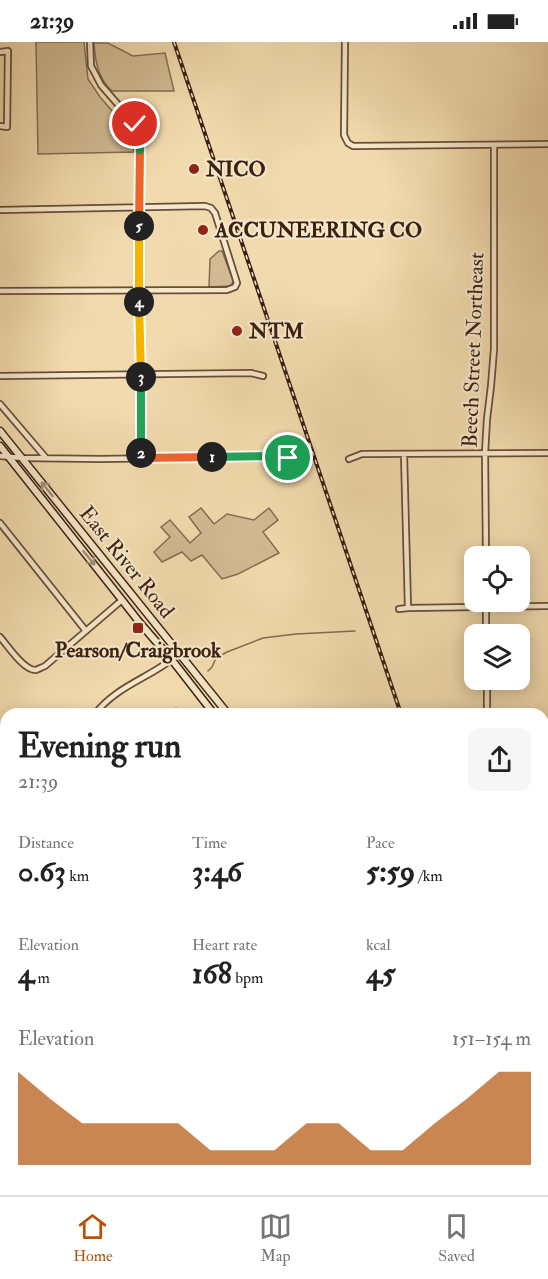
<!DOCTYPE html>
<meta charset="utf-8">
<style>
body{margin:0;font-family:"IM FELL Double Pica",serif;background:#f6f6f6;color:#222;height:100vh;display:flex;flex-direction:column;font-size:22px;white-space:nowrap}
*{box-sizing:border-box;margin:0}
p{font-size:20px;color:#767676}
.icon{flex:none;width:33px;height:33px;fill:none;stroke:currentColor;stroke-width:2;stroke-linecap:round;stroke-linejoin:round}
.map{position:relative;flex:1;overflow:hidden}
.panel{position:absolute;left:0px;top:666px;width:549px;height:488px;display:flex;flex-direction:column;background:#fff;border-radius:18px 18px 0 0;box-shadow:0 3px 15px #0003}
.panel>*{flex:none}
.buttons{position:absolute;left:464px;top:504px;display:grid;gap:12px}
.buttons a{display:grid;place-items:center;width:66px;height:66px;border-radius:12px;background:#fff;box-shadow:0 3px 15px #0003;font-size:30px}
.pin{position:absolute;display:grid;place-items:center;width:51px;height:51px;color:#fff;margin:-26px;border:3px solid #fff;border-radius:50%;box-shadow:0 2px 6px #0007}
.km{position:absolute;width:30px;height:30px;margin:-15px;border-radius:50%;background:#222;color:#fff;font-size:16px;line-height:30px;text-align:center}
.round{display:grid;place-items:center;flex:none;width:63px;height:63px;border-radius:12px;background:#f6f6f6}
.summary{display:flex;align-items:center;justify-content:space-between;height:102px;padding:0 18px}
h1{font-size:33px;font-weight:700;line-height:45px}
.stats{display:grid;grid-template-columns:repeat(3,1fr);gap:9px;height:102px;padding:6px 18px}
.stats div{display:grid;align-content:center}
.stats b{font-size:30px;font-weight:700}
.stats small{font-size:16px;font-weight:400}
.stats p{font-size:16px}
.chart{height:168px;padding:12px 18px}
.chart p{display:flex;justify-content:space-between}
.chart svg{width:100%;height:108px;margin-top:6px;fill:#b45309;opacity:.7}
.status{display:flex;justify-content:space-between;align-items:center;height:42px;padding:0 30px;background:#fff;direction:ltr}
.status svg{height:16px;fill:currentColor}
.dock{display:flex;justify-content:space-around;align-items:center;height:84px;border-top:2px solid #e0e0e0;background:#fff;font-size:16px;color:#767676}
.dock a{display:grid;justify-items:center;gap:3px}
.dock .on{color:#b45309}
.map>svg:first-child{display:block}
.green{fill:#d2ba93;stroke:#866d52;stroke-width:1.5}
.water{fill:#b39b78;stroke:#836a4f;stroke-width:1.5}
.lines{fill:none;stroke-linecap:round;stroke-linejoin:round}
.stream{stroke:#836a4f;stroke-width:1.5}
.minor-casing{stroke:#684e39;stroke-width:8}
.tertiary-casing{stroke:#684e39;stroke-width:8}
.secondary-casing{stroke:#3b2012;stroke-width:9}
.minor{stroke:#f6e7ca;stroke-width:4.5}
.tertiary{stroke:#f6e7ca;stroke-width:5}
.secondary{stroke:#f6e7ca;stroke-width:6}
.rail-casing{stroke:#3b2012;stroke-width:4}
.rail{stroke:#f6e7ca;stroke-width:1.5;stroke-dasharray:4.5;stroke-linecap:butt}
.oneway{stroke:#a28d77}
.split-1-casing{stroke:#fff;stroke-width:12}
.split-2-casing{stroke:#fff;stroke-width:12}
.split-3-casing{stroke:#fff;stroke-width:12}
.split-4-casing{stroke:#fff;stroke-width:12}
.split-5-casing{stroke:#fff;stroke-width:12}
.split-6-casing{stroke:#fff;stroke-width:12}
.split-7-casing{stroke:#fff;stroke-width:12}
.split-1{stroke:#22a559;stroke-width:8}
.split-2{stroke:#f0652b;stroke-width:8}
.split-3{stroke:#22a559;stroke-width:8}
.split-4{stroke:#f5b400;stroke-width:8}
.split-5{stroke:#f5b400;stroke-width:8}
.split-6{stroke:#f0652b;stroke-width:8}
.split-7{stroke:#22a559;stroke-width:8}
.poi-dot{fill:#8f2418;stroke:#f6e7ca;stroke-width:2}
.labels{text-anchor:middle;stroke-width:4.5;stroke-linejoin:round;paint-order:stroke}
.poi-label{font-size:21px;font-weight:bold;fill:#3b2012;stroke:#f6e7ca;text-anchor:start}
.street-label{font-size:21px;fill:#3b2012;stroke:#f6e7ca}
</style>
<div class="status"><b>21:39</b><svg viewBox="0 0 49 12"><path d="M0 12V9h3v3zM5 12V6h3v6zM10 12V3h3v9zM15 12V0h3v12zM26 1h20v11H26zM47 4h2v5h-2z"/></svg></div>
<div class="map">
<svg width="548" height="1153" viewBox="0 0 548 1153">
<rect width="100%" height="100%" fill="#f1daad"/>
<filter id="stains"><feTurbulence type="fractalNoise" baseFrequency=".00333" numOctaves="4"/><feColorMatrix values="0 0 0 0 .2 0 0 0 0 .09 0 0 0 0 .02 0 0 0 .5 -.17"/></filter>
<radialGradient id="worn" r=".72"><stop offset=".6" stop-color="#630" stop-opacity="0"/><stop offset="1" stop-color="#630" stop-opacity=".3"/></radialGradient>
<path class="green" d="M36 0H84L88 37 100 55 114 71 129 86 134 110 38 112Z
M94 1H108L133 14 165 11 174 49H112C98 37 95 18 94 1Z
M219 209H222L233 238 232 242 230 244 209 245 210 217Z
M201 466 214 482 227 472 254 478 269 466 278 478 263 490 279 511 238 532 222 537 202 513 191 519 182 510 162 520 154 510 170 495 161 485 170 478 190 501 201 491 189 475Z
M0 1068 6 1088V1148H20L21 1153H0Z"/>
<path class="water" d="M0 785 6 788V1088L0 1068Z
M20 1148H152L153 1153H21Z"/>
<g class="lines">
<path class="stream" d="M208 629 212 625 216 616 227 610 263 596 296 592 355 589
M167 672 176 666"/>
<g class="minor-casing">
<path id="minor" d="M90 0 91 24 101 43 135 82 140 101 141 416
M345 0 344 93 348 101 353 104 548 102
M0 10 8 9 7 85 0 84
M0 168 205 164 211 166 215 171 237 241 235 245 227 248 0 249
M0 334 251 331 263 334
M0 362 46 416
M404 412 408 566
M0 414 22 416 101 417 279 414 288 416
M349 417 362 412 548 411
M0 481 86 589
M486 514 485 411 487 377 491 344 494 307V103
M486 560V592
M399 567 408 566 548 564
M0 595C8 604 24 629 36 628 38 627 43 625 45 624L122 558
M487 638V672
M95 672C117 643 153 635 180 611
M0 713 6 720
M543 720H548
M233 1148 237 1153
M276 1153 292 1148"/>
</g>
<g class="tertiary-casing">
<path id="tertiary" d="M543 995 548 993
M543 1003 548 998"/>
</g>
<g class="secondary-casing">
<path id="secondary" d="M0 389 228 672
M0 404 122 558 140 581 172 618 214 672
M469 1148 471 1153
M480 1148 482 1153"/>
</g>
<use href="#minor" class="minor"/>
<use href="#tertiary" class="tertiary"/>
<use href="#secondary" class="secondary"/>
<g class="rail-casing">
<path id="rail" d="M174 0 401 672
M543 1126 548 1148"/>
</g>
<use href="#rail" class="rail"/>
</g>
<defs><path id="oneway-shaft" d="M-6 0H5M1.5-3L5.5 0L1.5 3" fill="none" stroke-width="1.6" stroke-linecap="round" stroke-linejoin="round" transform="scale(1.5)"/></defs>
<g class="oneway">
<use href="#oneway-shaft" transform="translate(47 447) rotate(-129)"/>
<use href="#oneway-shaft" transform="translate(89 516) rotate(51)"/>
</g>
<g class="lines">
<g class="split-1-casing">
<path id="split-1" d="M212 415 279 414 288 416"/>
</g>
<g class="split-2-casing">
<path id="split-2" d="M141 411V416L212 415"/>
</g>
<g class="split-3-casing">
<path id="split-3" d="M141 335V411"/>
</g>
<g class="split-4-casing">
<path id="split-4" d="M139 260 141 335"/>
</g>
<g class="split-5-casing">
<path id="split-5" d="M139 184V260"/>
</g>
<g class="split-6-casing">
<path id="split-6" d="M139 184 140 108"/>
</g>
<g class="split-7-casing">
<path id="split-7" d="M135 82 140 101V108"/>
</g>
<use href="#split-1" class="split-1"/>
<use href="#split-2" class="split-2"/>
<use href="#split-3" class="split-3"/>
<use href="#split-4" class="split-4"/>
<use href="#split-5" class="split-5"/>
<use href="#split-6" class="split-6"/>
<use href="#split-7" class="split-7"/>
</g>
<g class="poi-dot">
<circle cx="194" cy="127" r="6"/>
<circle cx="203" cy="188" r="6"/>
<circle cx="237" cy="289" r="6"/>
<rect x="132" y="580" width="12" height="12" rx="3"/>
</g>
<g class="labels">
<g class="poi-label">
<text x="206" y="134">NICO</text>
<text x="215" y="195">ACCUNEERING CO</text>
<text x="249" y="296">NTM</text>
<text x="138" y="615" text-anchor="middle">Pearson/Craigbrook</text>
</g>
<g class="street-label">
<text transform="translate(473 308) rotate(-88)" y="7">Beech Street Northeast</text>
<text transform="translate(127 520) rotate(51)" y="7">East River Road</text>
</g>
</g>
<rect width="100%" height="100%" filter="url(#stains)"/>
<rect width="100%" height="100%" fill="url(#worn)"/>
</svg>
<div class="buttons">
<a><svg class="icon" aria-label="locate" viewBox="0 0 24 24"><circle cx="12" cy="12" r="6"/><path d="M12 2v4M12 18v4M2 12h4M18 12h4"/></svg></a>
<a><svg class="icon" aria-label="layers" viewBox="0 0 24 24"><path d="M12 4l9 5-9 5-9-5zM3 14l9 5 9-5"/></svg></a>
</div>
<div class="pin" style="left:288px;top:416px;background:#1e9e55"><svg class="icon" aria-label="arrive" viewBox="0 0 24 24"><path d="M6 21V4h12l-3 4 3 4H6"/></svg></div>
<div class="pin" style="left:135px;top:82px;background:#d93025"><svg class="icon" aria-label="check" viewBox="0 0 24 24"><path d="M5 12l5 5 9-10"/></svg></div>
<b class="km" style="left:212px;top:415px">1</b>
<b class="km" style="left:141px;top:411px">2</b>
<b class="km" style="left:141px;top:335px">3</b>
<b class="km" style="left:139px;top:260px">4</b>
<b class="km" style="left:139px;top:184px">5</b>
<section class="panel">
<div class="summary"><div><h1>Evening run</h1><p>21:39</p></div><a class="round"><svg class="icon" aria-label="share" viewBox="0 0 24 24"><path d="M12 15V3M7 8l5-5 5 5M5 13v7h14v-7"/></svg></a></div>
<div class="stats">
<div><p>Distance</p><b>0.63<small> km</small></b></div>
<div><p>Time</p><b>3:46</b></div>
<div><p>Pace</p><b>5:59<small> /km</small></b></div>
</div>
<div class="stats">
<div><p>Elevation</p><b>4<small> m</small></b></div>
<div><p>Heart rate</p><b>168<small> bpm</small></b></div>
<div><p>kcal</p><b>45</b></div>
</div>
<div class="chart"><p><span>Elevation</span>151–154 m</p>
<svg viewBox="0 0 160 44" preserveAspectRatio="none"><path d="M0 44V6L10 17L20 27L30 27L40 27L50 27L60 38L70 38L80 38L90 27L100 27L110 38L120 38L130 27L140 17L150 6L160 6V44z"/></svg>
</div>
</section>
</div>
<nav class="dock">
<a class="on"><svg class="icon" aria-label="home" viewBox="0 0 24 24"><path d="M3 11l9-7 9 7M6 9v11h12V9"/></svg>Home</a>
<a><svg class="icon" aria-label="map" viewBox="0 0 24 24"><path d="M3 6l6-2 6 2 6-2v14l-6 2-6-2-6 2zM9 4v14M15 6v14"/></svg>Map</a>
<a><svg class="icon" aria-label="saved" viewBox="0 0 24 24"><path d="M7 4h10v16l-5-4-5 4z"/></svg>Saved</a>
</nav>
